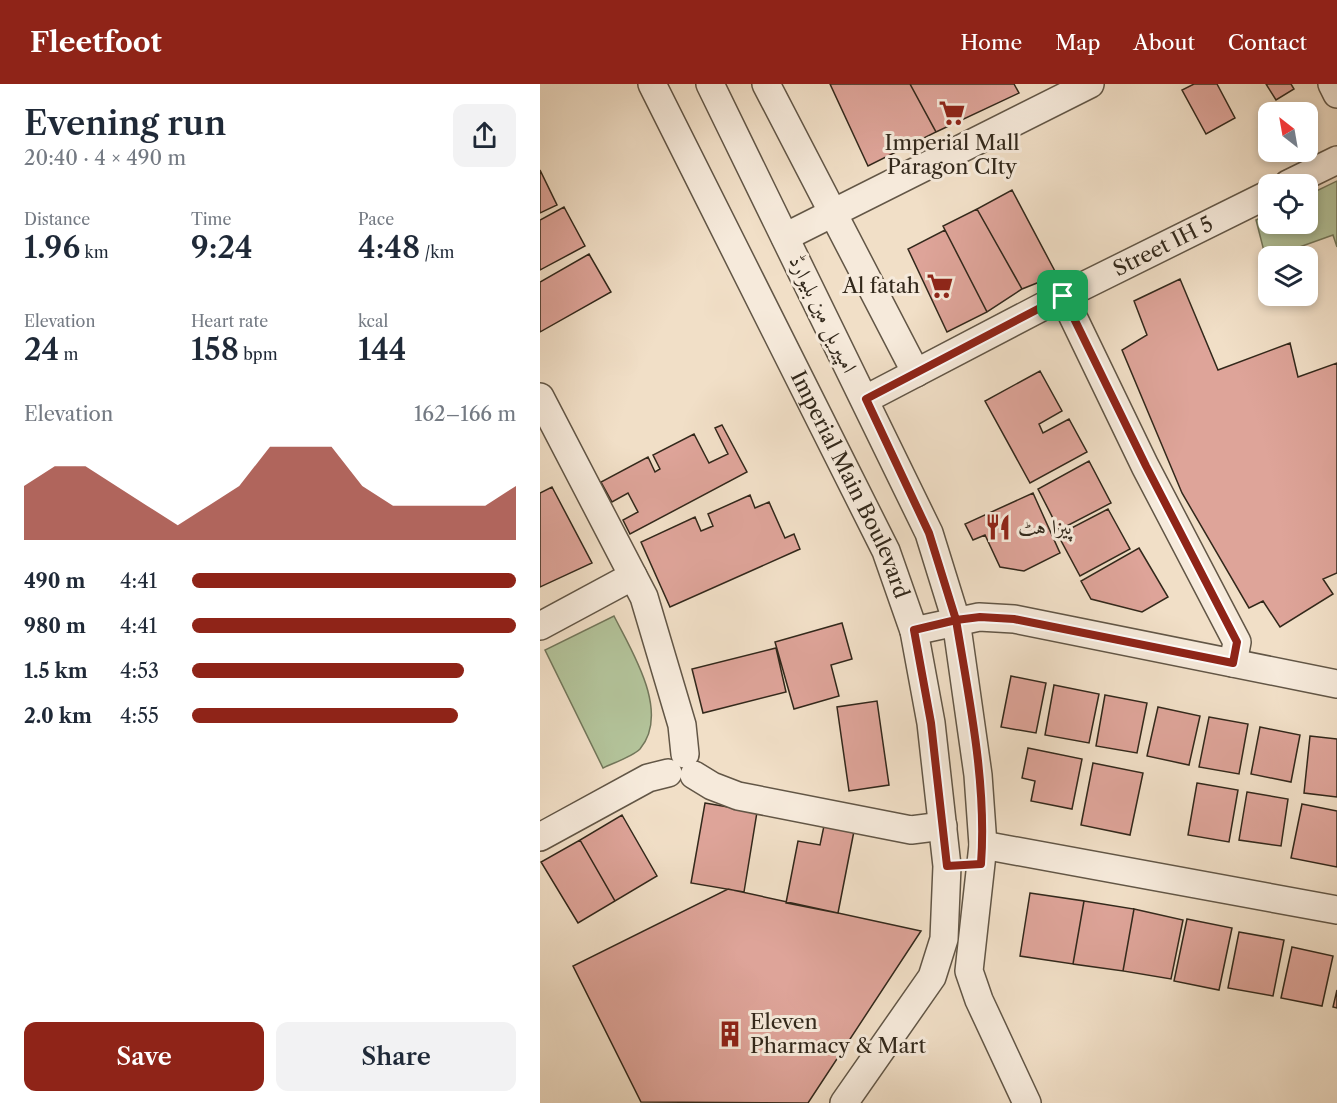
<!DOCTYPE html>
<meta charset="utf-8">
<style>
body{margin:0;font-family:"Libre Caslon Text",Amiri,serif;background:#f2f2f3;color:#1f2937;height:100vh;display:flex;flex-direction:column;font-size:22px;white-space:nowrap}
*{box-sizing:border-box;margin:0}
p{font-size:20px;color:#747a83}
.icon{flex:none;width:33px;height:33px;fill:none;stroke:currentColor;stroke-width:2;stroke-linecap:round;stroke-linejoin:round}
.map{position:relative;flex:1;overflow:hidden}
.side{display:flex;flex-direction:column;background:#fff;width:540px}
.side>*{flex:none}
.needle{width:39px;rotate:329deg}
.controls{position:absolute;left:718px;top:18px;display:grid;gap:12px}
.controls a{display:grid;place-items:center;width:60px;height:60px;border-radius:12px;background:#fff;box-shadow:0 3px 9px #0003;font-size:30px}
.pin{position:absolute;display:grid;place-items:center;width:51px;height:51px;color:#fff;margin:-26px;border-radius:12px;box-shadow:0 3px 9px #0006}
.round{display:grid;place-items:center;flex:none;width:63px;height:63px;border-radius:12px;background:#f2f2f3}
.summary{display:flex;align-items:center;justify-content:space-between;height:102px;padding:0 24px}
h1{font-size:33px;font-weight:600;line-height:45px}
.figures{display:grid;grid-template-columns:repeat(3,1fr);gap:9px;height:102px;padding:6px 24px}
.figures div{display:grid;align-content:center}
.figures b{font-size:30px;font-weight:600}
.figures small{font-size:16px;font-weight:400}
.figures p{font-size:16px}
.chart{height:168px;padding:12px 24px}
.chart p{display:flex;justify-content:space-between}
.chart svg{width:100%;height:108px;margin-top:6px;fill:#8f2418;opacity:.7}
.cta{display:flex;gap:12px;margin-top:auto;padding:12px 24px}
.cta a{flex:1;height:69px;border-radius:12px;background:#8f2418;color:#fff;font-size:24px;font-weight:600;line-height:69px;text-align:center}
.cta a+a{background:#f2f2f3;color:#1f2937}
ul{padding:0 24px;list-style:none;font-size:20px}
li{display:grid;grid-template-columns:96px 72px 1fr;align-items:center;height:45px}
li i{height:15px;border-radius:8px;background:#8f2418}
header{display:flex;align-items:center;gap:36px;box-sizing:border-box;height:84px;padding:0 30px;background:#8f2418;color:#fff}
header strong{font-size:28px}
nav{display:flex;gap:33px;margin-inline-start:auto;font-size:21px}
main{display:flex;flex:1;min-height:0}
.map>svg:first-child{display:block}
.green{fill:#b3c39a;stroke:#72765a;stroke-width:1.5}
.building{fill:#dea499;stroke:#32281b;stroke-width:1.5}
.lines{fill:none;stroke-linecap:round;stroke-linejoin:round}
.minor-casing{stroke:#625646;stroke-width:30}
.minor{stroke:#f6eadb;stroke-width:27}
.route-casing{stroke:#fff;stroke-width:12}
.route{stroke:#8f2418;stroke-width:8}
.labels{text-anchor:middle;stroke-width:6;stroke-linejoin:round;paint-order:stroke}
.poi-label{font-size:21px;fill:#32281b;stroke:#f6eadb;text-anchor:start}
.street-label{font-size:21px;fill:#32281b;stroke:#f6eadb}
</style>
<header>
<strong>Fleetfoot</strong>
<nav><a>Home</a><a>Map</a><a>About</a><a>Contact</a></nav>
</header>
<main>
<section class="side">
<div class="summary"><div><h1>Evening run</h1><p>20:40 · 4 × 490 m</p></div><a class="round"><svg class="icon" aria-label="share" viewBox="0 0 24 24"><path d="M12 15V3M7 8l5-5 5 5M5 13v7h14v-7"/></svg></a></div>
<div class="figures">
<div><p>Distance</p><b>1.96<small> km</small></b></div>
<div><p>Time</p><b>9:24</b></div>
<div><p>Pace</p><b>4:48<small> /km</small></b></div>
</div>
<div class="figures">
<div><p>Elevation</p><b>24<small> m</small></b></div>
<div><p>Heart rate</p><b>158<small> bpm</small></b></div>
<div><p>kcal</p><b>144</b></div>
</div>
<div class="chart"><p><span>Elevation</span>162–166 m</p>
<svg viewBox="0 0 160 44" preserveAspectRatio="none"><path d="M0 44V22L10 14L20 14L30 22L40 30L50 38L60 30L70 22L80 6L90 6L100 6L110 22L120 30L130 30L140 30L150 30L160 22V44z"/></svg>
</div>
<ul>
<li><b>490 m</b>4:41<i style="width:100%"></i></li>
<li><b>980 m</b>4:41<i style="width:100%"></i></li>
<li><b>1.5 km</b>4:53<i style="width:84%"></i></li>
<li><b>2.0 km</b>4:55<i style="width:82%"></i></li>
</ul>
<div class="cta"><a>Save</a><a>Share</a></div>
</section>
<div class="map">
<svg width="797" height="1019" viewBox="0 0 797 1019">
<rect width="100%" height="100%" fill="#f1dfc7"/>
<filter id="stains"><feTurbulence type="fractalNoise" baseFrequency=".00333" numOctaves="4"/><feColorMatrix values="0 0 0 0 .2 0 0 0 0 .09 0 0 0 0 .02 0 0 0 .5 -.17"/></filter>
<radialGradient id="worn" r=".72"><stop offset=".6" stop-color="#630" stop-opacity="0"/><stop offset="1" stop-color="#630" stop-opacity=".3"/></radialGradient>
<path class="green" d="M797 97V163L793 151 726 175 716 136 729 130V140H768V111Z
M74 532C91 566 131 628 100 665 92 673 73 679 63 684L5 566Z"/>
<path class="building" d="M290 0H370L396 48 328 82Z
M370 0H474L479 9 396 48Z
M654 0H677L695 34 666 50 642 6Z
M726 0H751L754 5 736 16Z
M0 86 17 121 0 129Z
M472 106 517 191 482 205 437 125Z
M24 123 45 162 0 186V136Z
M437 125 482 205 447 228 403 142Z
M405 146 447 228 407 248 368 165Z
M49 170 71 208 0 248V198Z
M640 195 678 286 750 259 758 293 797 279V489L783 495 793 510 740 543 723 517 709 524 642 409 582 266 607 251 594 217Z
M500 287 522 327 499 340 503 349 529 335 547 368 490 399 445 317Z
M182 341 207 388 90 450 83 436 98 428 88 409 72 418 61 398 108 373 115 388 120 385 113 371 154 350 169 379 188 370 175 344Z
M549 377 571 419 519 446 498 405Z
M12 403 52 479 0 503V409Z
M493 409 520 469 484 487 460 483 445 451 433 456 425 440Z
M210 411 215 424 229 418 245 454 254 450 260 465 130 523 101 458 155 433 161 447 173 442 168 430Z
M568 425 590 465 540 492 518 451Z
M599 464 628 513 602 528 551 515 541 497Z
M302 539 312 575 291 581 299 612 254 625 235 558Z
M236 564 246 608 163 629 152 585Z
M471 592 506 599 496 649 461 643Z
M514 601 559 610 549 659 505 651Z
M565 611 607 619 597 669 556 662Z
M337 617 349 701 309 707 297 623Z
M618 623 660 632 649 681 607 672Z
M669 633 708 640 699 690 659 683Z
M720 643 760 651 751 698 711 690Z
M770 652 797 655V713L764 709Z
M488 664 542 675 532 725 491 717 495 697 482 694Z
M553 679 603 689 590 751 541 741Z
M657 699 698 706 689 758 648 751Z
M707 708 748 715 741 762 699 756Z
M165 719 217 728 204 808 151 799Z
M762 720 797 727V783L751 774Z
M82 731 117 792 75 817 40 756Z
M285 737 315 742 298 829 246 819 258 757 280 761Z
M40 756 75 817 38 839 1 778Z
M188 805 381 847 268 1019 101 1018 33 882Z
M490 809 544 817 533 880 480 872Z
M544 817 594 825 583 887 533 880Z
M594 825 643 836 631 895 583 887Z
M647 835 692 844 679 906 634 897Z
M699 848 744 856 733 912 688 904Z
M752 863 793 872 782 922 741 914Z
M797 906V924L793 923Z"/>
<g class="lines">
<g class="minor-casing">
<g id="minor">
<path id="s1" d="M112 0 346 467 374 547 391 639 407 782 404 855 392 893 304 1019"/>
<path d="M170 0 389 449 416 536 438 691 443 761 429 887 439 916 487 1019"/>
<path d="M226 0 376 289"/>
<path d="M792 0 797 10"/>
<path d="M748 100 797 76"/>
<path d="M245 153 550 0"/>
<path d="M523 212 605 382 697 558 693 579"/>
<path d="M0 313 104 513 142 641 145 670"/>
<path id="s2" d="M326 315 523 212 729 110"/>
<path d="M0 542 93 492"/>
<path d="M374 547 439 533 474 535 797 600"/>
<path d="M154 691 172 702 198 712 371 746 403 742"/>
<path d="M0 753 108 694 128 689"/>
<path d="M443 761 797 826"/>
</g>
</g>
<use href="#minor" class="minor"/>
</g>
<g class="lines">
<g class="route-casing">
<path id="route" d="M523 212 326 315 389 449 416 536 374 546 391 639 407 782 441 780C447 699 429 615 416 536L440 533 474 535 693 579 697 558 606 382 523 212"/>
</g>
<use href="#route" class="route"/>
</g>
<defs>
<g id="supermarket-bare" transform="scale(2.07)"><path d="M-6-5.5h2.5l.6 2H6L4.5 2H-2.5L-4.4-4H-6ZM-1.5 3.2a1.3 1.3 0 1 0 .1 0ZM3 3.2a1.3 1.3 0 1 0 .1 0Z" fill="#8f2418" stroke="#f6eadb" stroke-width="2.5" paint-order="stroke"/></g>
<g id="restaurant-bare" transform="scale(2.07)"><path d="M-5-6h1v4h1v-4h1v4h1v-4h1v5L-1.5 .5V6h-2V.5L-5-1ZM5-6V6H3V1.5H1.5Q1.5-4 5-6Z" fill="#8f2418" stroke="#f6eadb" stroke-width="2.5" paint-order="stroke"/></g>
<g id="building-bare" transform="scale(2.07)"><path d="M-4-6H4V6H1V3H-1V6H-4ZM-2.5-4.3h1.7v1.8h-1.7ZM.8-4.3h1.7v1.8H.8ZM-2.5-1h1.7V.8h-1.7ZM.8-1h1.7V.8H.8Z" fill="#8f2418" stroke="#f6eadb" stroke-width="2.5" paint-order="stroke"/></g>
</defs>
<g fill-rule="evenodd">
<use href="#supermarket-bare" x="412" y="29"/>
<use href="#supermarket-bare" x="400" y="202"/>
<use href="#restaurant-bare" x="458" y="443"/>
<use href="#building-bare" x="190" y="950"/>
</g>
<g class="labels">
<g class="poi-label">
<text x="412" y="66" text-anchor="middle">Imperial Mall<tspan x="412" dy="24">Paragon CIty</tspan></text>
<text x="380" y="209" text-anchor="end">Al fatah</text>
<text x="478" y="450">پیزا ہٹ</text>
<text x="210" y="945">Eleven<tspan x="210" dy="24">Pharmacy &amp; Mart</tspan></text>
</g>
<g class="street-label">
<text dy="7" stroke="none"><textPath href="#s2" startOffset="334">Street IH 5</textPath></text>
<text transform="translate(283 230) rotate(64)" y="7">امپیریل مین بلیوارڈ</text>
<text dy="7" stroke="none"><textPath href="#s1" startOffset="447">Imperial Main Boulevard</textPath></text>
</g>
</g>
<rect width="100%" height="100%" filter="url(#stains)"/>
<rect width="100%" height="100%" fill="url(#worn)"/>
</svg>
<div class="controls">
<a><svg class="needle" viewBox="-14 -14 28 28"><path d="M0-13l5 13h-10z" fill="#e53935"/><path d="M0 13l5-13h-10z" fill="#747a83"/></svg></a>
<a><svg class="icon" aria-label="locate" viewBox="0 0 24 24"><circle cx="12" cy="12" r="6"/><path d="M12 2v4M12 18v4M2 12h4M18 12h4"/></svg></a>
<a><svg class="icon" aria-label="layers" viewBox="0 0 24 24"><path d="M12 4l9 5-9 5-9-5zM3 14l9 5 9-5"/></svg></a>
</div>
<div class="pin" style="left:523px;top:212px;background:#1e9e55"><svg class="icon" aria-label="arrive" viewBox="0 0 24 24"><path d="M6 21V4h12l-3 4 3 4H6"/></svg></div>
</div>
</main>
